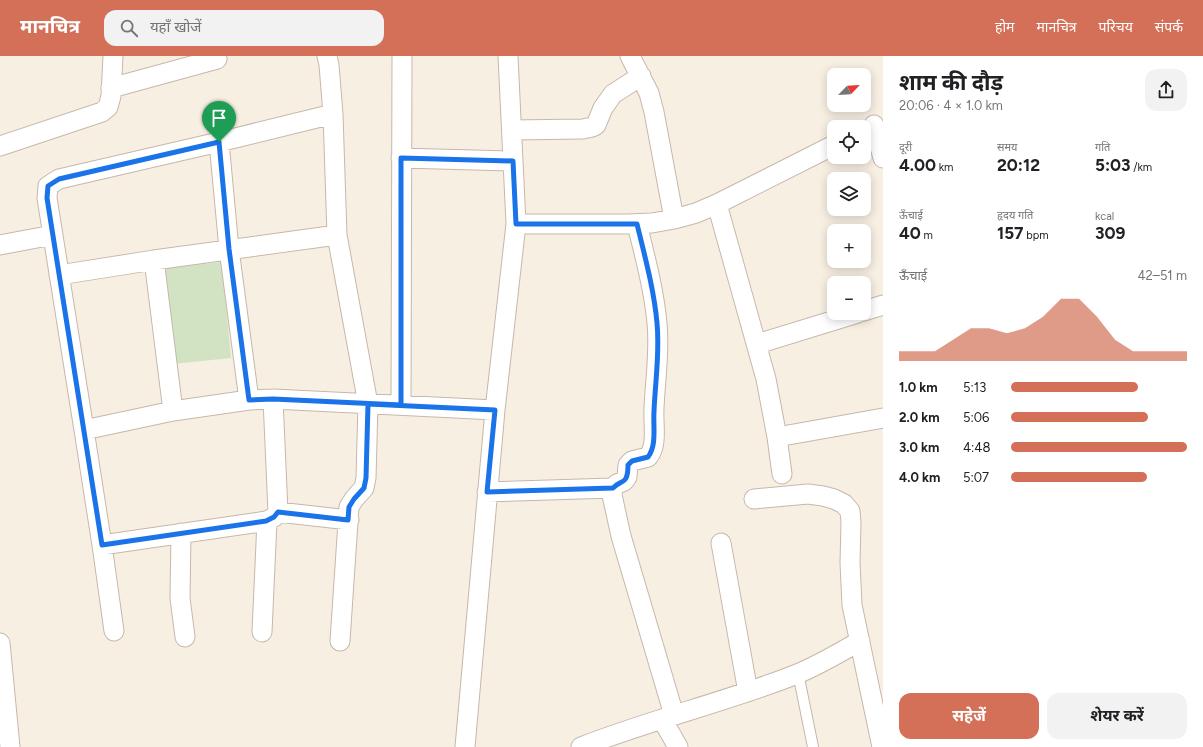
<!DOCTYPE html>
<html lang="hi">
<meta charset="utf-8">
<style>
body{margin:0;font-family:Figtree,"Noto Sans Devanagari",sans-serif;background:#f2f2f2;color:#202124;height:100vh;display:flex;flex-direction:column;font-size:15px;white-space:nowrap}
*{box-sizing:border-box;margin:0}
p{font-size:13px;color:#757577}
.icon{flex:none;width:22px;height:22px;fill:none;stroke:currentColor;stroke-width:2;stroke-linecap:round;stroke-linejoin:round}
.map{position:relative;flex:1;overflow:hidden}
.drawer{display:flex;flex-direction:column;background:#fff;width:320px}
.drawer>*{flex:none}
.needle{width:26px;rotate:65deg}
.tools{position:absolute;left:827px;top:12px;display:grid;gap:8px}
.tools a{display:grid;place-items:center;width:44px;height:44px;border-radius:8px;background:#fff;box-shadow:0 2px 10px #0003;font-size:20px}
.pin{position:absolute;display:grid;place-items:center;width:34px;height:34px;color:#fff;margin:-41px -17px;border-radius:50% 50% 50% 0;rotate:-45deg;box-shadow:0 0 4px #0007}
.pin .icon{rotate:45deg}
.round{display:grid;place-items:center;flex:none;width:42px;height:42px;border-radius:12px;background:#f2f2f2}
.head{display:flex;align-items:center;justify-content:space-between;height:68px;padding:0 16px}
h1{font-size:22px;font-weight:700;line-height:30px}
.metrics{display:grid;grid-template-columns:repeat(3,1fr);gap:6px;height:68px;padding:4px 16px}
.metrics div{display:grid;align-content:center}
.metrics b{font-size:17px;font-weight:700}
.metrics small{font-size:11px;font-weight:400}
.metrics p{font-size:11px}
.chart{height:112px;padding:8px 16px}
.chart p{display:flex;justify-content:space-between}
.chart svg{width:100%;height:72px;margin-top:4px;fill:#d37057;opacity:.7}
.primary-button{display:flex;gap:8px;margin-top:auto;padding:8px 16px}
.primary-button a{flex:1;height:46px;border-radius:12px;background:#d37057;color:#fff;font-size:16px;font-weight:700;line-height:46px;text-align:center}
.primary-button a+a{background:#f2f2f2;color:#202124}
ul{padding:0 16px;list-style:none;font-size:13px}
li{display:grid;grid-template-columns:64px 48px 1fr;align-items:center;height:30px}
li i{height:10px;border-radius:5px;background:#d37057}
header{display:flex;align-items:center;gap:24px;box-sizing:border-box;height:56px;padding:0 20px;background:#d37057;color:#fff}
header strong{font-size:19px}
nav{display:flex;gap:22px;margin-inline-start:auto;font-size:14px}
.search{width:280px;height:36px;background:#f2f2f2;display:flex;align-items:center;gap:10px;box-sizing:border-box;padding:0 14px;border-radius:12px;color:#757577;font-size:15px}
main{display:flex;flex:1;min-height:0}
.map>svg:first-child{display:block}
.green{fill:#d1e3c3}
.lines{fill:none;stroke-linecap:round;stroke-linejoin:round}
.service-casing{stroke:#c7b7ab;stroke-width:12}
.minor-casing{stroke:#c7b7ab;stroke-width:21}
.service{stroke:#fff;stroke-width:10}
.minor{stroke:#fff;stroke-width:19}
.route-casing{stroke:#fff;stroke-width:8}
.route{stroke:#1a73e8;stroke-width:5}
</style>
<header>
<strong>मानचित्र</strong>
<div class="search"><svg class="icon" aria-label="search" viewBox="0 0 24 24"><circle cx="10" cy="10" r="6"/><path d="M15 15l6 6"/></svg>यहाँ खोजें</div>
<nav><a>होम</a><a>मानचित्र</a><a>परिचय</a><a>संपर्क</a></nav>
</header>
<main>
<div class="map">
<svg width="883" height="691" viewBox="0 0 883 691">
<rect width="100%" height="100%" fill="#f8efe3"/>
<path class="green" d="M222 206 231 302 173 308 163 212Z"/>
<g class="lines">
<g class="service-casing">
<path id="service" d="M798 617 813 691"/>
</g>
<g class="minor-casing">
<path id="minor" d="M327 0 329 9 333 58 337 179 368 348 366 422 364 432 354 443 349 451 340 585
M630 0 649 37 654 56 674 163
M111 32 217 3
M874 69 883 102
M512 74 583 73 592 71 596 69 603 52 613 38 641 20
M219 86 229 193 249 344
M0 90 102 56 108 51 111 40 113 0
M401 102 513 105
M717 148 766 323 777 381 782 418
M516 168H628L652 167 674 163 696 157 717 148 834 89
M637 168C645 201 654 234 657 267 660 296 655 325 654 353 653 368 658 389 648 401L632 405 628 409 627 421 624 425 617 428 613 432 612 439 621 480 674 659
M337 179 154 204 173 355 249 344 273 343 495 354
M0 189 53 179
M59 219 154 204
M864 255 883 249
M757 288 858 257
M401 349 402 0
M173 355 84 374 47 142 48 130 59 123 219 86 333 58
M84 374 102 489 114 575
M777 381 883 362
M487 436 613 432
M754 443 808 438 823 440 834 443 844 448 850 455 851 466 850 507 852 549 882 691
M278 456 349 464
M181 477 180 542 185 581
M721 487 748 636
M102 489 267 465 274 461 278 456 273 343
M262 576 267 465
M0 587 10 691
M662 663 678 691
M465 691 495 354 516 168 508 0
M581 691C652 663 727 646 797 618 819 609 839 597 860 585"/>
</g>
<use href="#service" class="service"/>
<use href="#minor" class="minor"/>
</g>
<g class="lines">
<g class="route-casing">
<path id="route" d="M219 86 59 123 48 130 47 142 102 489 266 465 274 461 278 456 348 464 349 451 354 443 364 432 366 422 368 348 495 354 487 436 613 432C617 427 625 426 626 422 628 418 628 413 628 409L632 405 648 401C657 389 653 371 654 356 655 327 660 297 657 267 654 234 645 201 637 168H516L513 105 401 102V349L273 343 249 344 229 193 219 86"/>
</g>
<use href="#route" class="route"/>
</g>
</svg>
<div class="tools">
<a><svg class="needle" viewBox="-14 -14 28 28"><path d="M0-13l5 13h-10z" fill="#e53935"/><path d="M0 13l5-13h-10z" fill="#757577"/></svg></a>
<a><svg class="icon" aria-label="locate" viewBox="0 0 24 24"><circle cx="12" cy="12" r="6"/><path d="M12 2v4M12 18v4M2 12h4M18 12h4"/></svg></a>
<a><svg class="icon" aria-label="layers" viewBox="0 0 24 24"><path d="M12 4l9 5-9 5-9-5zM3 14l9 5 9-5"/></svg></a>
<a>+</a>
<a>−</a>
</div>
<div class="pin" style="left:219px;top:86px;background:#1e9e55"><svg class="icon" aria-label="arrive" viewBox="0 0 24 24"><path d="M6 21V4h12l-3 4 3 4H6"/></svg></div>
</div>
<section class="drawer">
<div class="head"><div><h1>शाम की दौड़</h1><p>20:06 · 4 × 1.0 km</p></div><a class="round"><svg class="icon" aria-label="share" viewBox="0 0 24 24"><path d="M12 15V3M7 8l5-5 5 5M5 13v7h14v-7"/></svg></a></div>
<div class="metrics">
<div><p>दूरी</p><b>4.00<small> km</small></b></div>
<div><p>समय</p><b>20:12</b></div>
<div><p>गति</p><b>5:03<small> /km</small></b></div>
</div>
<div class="metrics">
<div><p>ऊँचाई</p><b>40<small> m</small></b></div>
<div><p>हृदय गति</p><b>157<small> bpm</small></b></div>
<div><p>kcal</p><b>309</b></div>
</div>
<div class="chart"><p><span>ऊँचाई</span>42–51 m</p>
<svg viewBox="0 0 160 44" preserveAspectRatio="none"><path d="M0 44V38L10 38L20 38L30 31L40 24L50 24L60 27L70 24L80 17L90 6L100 6L110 17L120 31L130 38L140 38L150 38L160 38V44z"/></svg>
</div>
<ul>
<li><b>1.0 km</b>5:13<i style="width:72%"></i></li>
<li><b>2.0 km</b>5:06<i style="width:78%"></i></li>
<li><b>3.0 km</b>4:48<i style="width:100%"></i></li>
<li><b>4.0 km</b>5:07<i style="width:77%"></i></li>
</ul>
<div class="primary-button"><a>सहेजें</a><a>शेयर करें</a></div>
</section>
</main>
